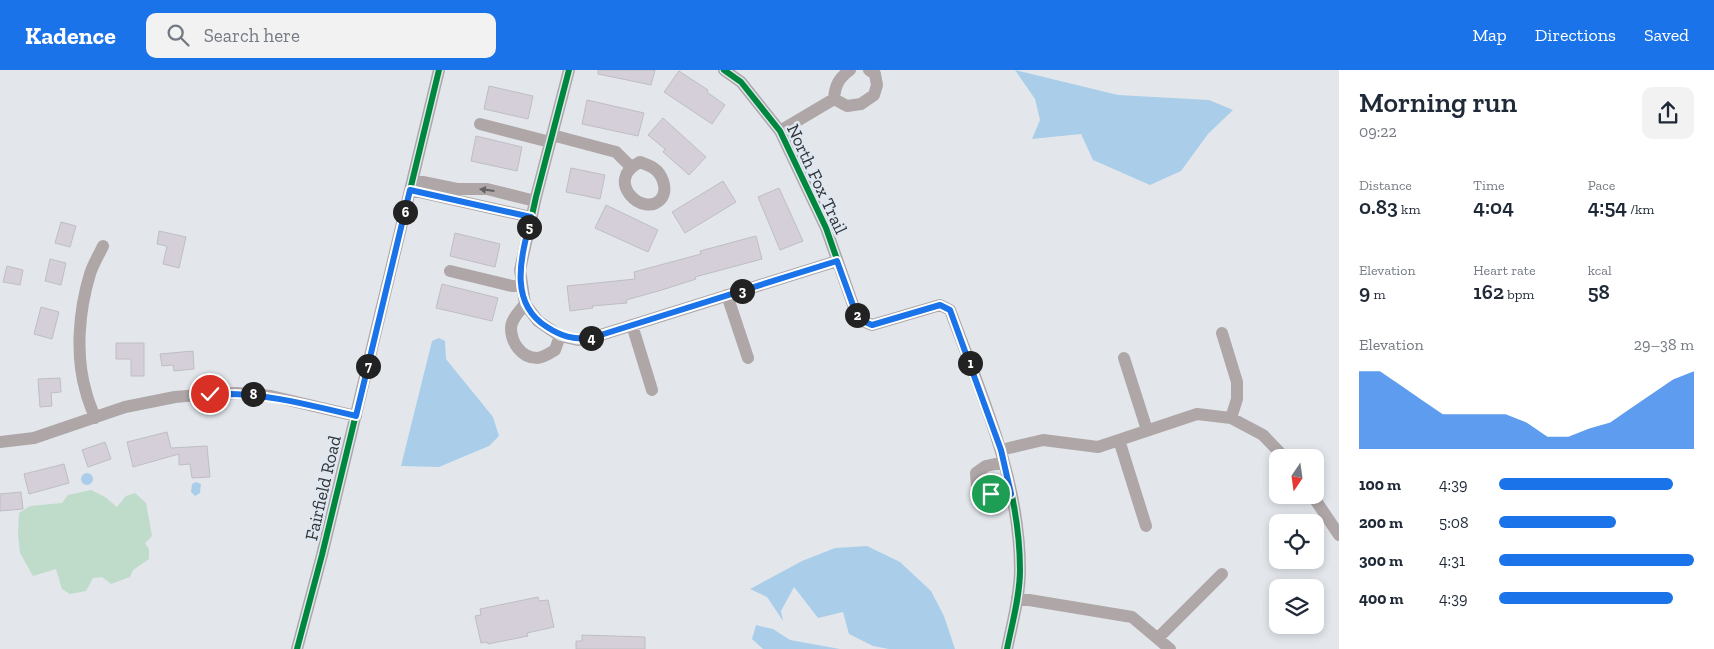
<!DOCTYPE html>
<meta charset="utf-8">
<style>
body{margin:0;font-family:"Zilla Slab",serif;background:#f2f2f3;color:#1f2937;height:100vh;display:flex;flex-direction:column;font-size:19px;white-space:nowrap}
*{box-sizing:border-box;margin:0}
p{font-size:16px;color:#747a83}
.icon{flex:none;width:28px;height:28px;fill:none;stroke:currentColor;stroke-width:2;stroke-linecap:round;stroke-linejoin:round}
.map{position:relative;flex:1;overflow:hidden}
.drawer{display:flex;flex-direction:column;background:#fff;width:375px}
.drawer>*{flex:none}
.needle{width:32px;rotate:193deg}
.controls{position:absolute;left:1269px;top:379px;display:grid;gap:10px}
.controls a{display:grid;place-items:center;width:55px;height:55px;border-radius:10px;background:#fff;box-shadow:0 2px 8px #0003;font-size:25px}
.pin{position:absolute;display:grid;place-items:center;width:42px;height:42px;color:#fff;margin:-21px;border:2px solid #fff;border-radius:50%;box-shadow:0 1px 5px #0007}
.km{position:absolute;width:25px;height:25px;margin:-12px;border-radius:50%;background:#222;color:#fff;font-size:14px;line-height:25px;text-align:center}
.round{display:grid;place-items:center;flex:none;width:52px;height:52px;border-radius:10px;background:#f2f2f3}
.headline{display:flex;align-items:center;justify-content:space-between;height:85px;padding:0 20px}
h1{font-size:28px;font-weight:600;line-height:38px}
.figures{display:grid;grid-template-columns:repeat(3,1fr);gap:8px;height:85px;padding:5px 20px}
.figures div{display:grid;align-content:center}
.figures b{font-size:21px;font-weight:600}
.figures small{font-size:14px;font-weight:400}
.figures p{font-size:14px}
.chart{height:140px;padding:10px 20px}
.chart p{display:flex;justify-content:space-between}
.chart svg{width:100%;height:90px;margin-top:5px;fill:#1a73e8;opacity:.7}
ul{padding:0 20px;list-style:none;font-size:16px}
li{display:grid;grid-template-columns:80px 60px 1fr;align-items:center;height:38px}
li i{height:12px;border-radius:6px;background:#1a73e8}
header{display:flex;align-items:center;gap:30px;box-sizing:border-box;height:70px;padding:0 25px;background:#1a73e8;color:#fff}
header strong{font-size:24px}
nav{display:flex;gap:28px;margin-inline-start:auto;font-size:18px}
.search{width:350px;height:45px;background:#f2f2f3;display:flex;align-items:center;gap:12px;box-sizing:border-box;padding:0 18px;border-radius:10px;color:#747a83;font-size:19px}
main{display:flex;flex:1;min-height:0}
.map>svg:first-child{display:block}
.green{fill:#bfdbc9}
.water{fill:#aacee9}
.building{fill:#d5cfda;stroke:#bebec2}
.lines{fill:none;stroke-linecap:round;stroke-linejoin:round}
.minor{stroke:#afa7a7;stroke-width:12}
.cycleway-casing{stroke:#dfe7f0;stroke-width:9}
.cycleway{stroke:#00873e;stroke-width:6}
.oneway{fill:#636163}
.route-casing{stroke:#fff;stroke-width:10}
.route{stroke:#1a73e8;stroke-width:6}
.labels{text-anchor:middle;stroke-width:5;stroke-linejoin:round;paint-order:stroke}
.street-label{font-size:18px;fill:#303336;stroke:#dfe7f0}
</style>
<header>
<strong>Kadence</strong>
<div class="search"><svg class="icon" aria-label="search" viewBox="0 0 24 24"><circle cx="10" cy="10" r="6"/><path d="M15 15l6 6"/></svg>Search here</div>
<nav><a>Map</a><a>Directions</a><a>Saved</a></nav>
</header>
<main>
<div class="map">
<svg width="1339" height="579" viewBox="0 0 1339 579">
<rect width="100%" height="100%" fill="#e3e7ec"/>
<path class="green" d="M91 420 105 427 117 437 126 426 135 423 146 433 152 466 145 473 149 479V489L133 500 130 507 111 514 102 507 93 508 86 521 70 524 62 519 56 499 33 506 20 483 18 465 19 443 30 436 62 433 68 425Z"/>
<path class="water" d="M1015 0 1118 25 1209 30 1233 40 1208 64 1181 101 1150 115 1093 90 1081 64 1032 69 1040 50 1035 29Z
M439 268 445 271 446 289 493 347 499 366 489 376 439 397 401 396 432 271Z
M81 409a6 6 0 1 1 12 0a6 6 0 1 1-12 0Z
M196 412 201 414 200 423 195 426 191 422 192 414Z
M867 476 900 492 931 521 944 546 955 579H889L873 576 849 564 843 542 818 548 794 517 781 541 783 551 767 527 750 519 802 491 835 478Z
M756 555 773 559 790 570 840 579H763L752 569Z"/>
<path class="building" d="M598 0H655L651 15 598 4Z
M679 1 708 20 707 22 725 35 712 54 664 22Z
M489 16 533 26 528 49 484 39Z
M587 30 644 43 638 66 582 54Z
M663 48 706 87 689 105 663 82 665 79 648 65Z
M476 66 522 77 517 101 471 91Z
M571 98 605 105 600 129 566 122Z
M723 111 736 132 685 163 672 142Z
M779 118 803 171 780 180 758 127Z
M606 135 658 160 648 182 595 158Z
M61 152 76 156 70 177 55 173Z
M159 161 186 167 179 198 163 194 167 176 157 174Z
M455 163 500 174 495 197 450 186Z
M756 166 762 189 695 207 696 209 662 220 626 230 627 233 592 236 593 238 570 241 567 216 635 209 634 202 701 184 700 181Z
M50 189 66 193 61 215 45 211Z
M7 196 23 200 20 215 3 212Z
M442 214 498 228 492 251 436 238Z
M41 237 59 242 52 269 34 264Z
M116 273H144V306H131V289H116Z
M193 281 194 299 174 301 173 295 162 296 160 284Z
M60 308 61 322 51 323 52 336 40 337 38 309Z
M167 362 171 378 207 376 210 407 192 408 190 394 179 395V384L133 397 127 372Z
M105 372 111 389 88 397 82 380Z
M64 394 69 413 29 424 24 404Z
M21 422 23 439 0 441V424Z
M538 527 539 531 548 530 554 557 527 563 528 566 488 574 487 572 481 573 475 546 481 545 480 539Z
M582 565 645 567V579H576V571H582Z"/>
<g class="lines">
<path class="minor" d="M569 0 536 127 520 200 525 234 538 251 560 266 578 270 591 268 837 191
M724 0 741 12 780 61 826 158 858 249 872 255 940 235 950 240C981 324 1020 409 1020 500 1020 526 1012 554 1007 579
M834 29 847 36 861 34 874 25 877 15 875 4 869 0
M834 29C835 15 839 8 850 0
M480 54 550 72
M780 61 834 29
M552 65 616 82 631 97
M640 92C651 96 659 99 663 111 665 117 665 124 661 129 643 149 603 110 640 92Z
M413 110 457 119H487L535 131
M410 120 531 147
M450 201 512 216H522
M727 225 748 288
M525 234C520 241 511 249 511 258 511 272 521 288 537 288 543 288 550 283 555 280L560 266
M632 255 652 320
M1222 263 1237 312V329L1231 348
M1124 288 1147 360
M95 348C92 339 88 331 86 322 75 285 79 240 90 204 93 194 99 185 103 176
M1119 370 1146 456
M0 372 34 368 125 337 175 327 210 324 237 323 271 326 356 346
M1001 380 1043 370 1098 377 1197 344 1231 348 1263 365 1285 388
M1004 392 986 396 976 403 977 417 991 424H1011
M1312 425 1339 465
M1017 528 1132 547 1170 579
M1158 568 1222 504
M297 579 322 485 439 0"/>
<g class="cycleway-casing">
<path id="cycleway" d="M569 0 536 127 520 200 525 234 538 251 560 266 578 270 591 268 837 191
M724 0 741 12 780 61 826 158 858 249 872 255 940 235 950 240C981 324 1020 409 1020 500 1020 526 1012 554 1007 579
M297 579 322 485 439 0"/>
</g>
<use href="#cycleway" class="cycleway"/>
</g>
<defs><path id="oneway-solid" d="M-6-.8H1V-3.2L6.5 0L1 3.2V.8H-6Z" transform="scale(1.25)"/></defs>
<use class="oneway" href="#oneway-solid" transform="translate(487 120) rotate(-173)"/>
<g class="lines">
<g class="route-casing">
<path id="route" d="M210 324C261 322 306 334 356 346L410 120 531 147C522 185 507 232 547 257 561 266 573 270 591 268L837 191 858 249 872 255 940 235 950 240 1001 380 1011 424H991"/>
</g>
<use href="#route" class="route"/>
</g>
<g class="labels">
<g class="street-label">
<text transform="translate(817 109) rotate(65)" y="6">North Fox Trail</text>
<text transform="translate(323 418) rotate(-77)" y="6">Fairfield Road</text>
</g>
</g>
</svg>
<div class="controls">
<a><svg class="needle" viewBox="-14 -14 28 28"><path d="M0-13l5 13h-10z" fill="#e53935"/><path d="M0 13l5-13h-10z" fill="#747a83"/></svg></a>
<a><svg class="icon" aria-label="locate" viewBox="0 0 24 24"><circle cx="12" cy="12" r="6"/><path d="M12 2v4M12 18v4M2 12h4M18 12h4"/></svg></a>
<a><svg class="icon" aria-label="layers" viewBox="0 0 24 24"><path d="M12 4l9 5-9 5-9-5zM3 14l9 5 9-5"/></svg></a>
</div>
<div class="pin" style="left:991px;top:424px;background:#1e9e55"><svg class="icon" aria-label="arrive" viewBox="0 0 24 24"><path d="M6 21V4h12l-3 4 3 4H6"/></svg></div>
<div class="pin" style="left:210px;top:324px;background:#d93025"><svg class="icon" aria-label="check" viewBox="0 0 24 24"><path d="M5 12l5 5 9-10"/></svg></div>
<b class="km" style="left:970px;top:293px">1</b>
<b class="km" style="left:857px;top:245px">2</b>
<b class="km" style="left:742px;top:221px">3</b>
<b class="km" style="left:591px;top:268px">4</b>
<b class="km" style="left:529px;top:157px">5</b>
<b class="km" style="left:405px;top:142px">6</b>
<b class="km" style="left:368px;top:296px">7</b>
<b class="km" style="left:253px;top:324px">8</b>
</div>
<section class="drawer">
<div class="headline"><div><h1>Morning run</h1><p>09:22</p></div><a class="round"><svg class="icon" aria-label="share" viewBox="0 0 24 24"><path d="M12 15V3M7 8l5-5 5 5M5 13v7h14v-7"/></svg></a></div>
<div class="figures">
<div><p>Distance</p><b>0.83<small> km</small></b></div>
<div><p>Time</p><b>4:04</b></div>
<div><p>Pace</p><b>4:54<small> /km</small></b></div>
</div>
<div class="figures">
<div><p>Elevation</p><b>9<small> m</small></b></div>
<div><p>Heart rate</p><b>162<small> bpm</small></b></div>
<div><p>kcal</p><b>58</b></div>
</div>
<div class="chart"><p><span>Elevation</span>29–38 m</p>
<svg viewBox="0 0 160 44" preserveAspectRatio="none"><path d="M0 44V6L10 6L20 13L30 20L40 27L50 27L60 27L70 27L80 31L90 38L100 38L110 34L120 31L130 24L140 17L150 10L160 6V44z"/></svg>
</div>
<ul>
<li><b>100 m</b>4:39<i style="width:89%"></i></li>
<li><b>200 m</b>5:08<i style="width:60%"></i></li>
<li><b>300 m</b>4:31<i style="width:100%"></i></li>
<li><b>400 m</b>4:39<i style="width:89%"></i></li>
</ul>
</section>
</main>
